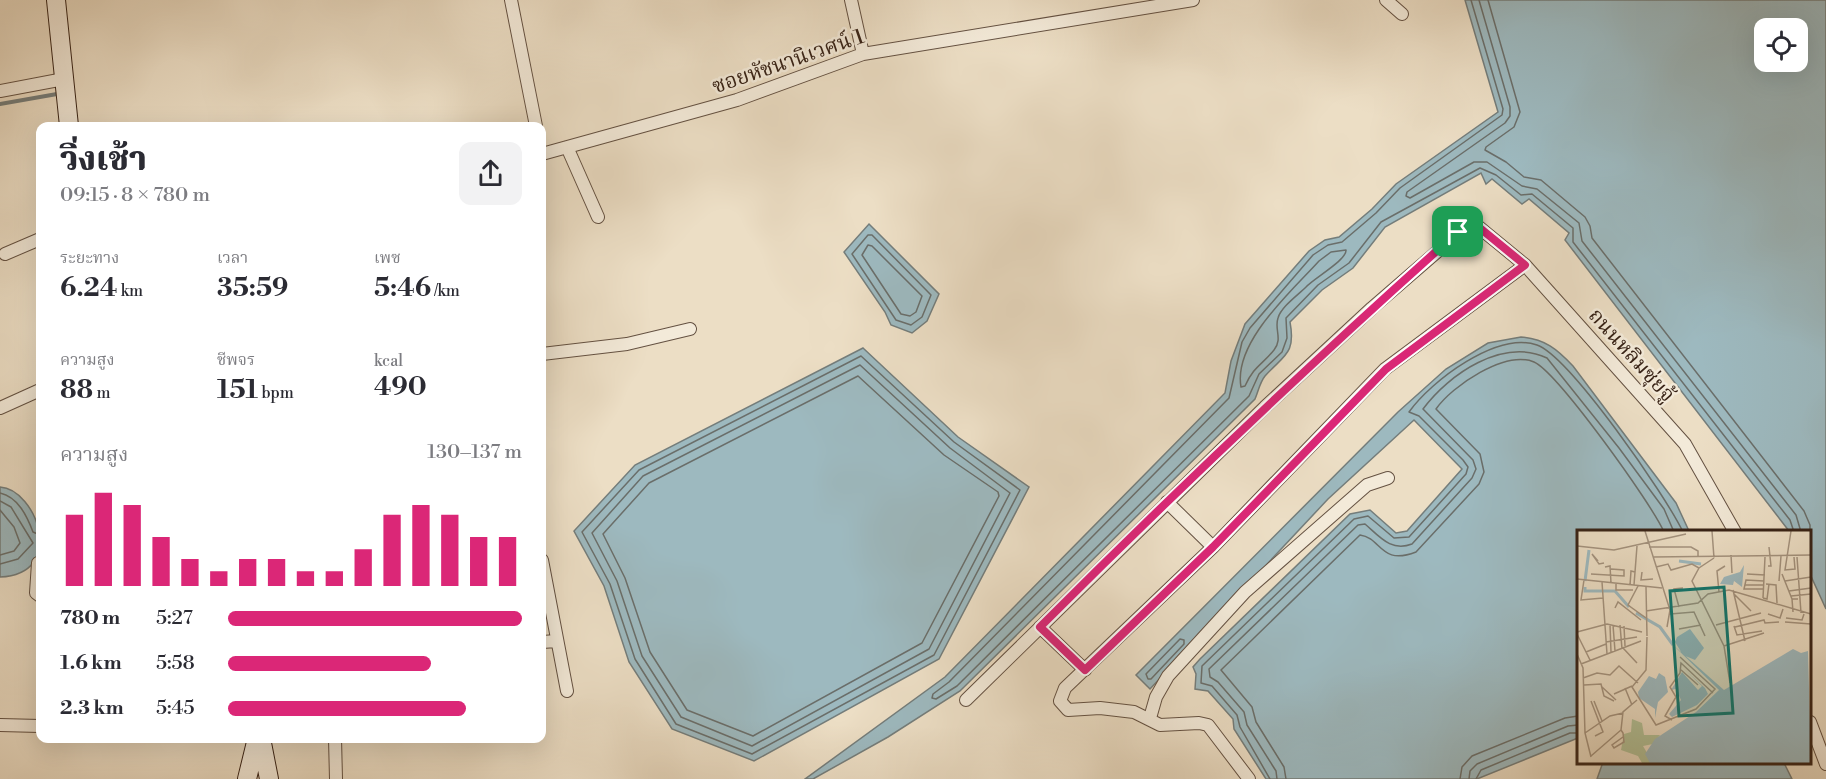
<!DOCTYPE html>
<html lang="th">
<meta charset="utf-8">
<style>
body{margin:0;font-family:"Libre Bodoni","Noto Serif Thai",serif;background:#f2f2f3;color:#2b2b33;height:100vh;display:flex;flex-direction:column;font-size:22px;white-space:nowrap}
*{box-sizing:border-box;margin:0}
p{font-size:20px;color:#7c7c81}
.icon{flex:none;width:33px;height:33px;fill:none;stroke:currentColor;stroke-width:2;stroke-linecap:round;stroke-linejoin:round}
.map{position:relative;flex:1;overflow:hidden}
.side{position:absolute;left:36px;top:122px;width:510px;height:621px;display:flex;flex-direction:column;background:#fff;border-radius:12px;box-shadow:0 6px 24px #0002}
.side>*{flex:none}
.tools{position:absolute;left:1754px;top:18px;display:grid;gap:12px}
.tools a{display:grid;place-items:center;width:54px;height:54px;border-radius:12px;background:#fff;box-shadow:0 6px 24px #0002;font-size:30px}
.pin{position:absolute;display:grid;place-items:center;width:51px;height:51px;color:#fff;margin:-26px;border-radius:12px;box-shadow:0 3px 9px #0006}
.round{display:grid;place-items:center;flex:none;width:63px;height:63px;border-radius:12px;background:#f2f2f3}
.headline{display:flex;align-items:center;justify-content:space-between;height:102px;padding:0 24px}
h1{font-size:33px;font-weight:800;line-height:45px}
.metrics{display:grid;grid-template-columns:repeat(3,1fr);gap:9px;height:102px;padding:6px 24px}
.metrics div{display:grid;align-content:center}
.metrics b{font-size:26px;font-weight:800}
.metrics small{font-size:16px;font-weight:400}
.metrics p{font-size:16px}
.chart{height:168px;padding:12px 24px}
.chart p{display:flex;justify-content:space-between}
.chart svg{width:100%;height:108px;margin-top:6px;stroke:#db2777;stroke-width:6}
ul{padding:0 24px;list-style:none;font-size:20px}
li{display:grid;grid-template-columns:96px 72px 1fr;align-items:center;height:45px}
li i{height:15px;border-radius:8px;background:#db2777}
.map>svg:first-child{display:block}
.water{fill:#9db9bf;stroke:#747d7b;stroke-width:1.5;fill-rule:evenodd}
.lines{fill:none;stroke-linecap:round;stroke-linejoin:round}
.shore{stroke:#6a6e6a;stroke-width:1.5}
.stream{stroke:#747d7b;stroke-width:4}
.street-casing{stroke:#645142;stroke-width:14}
.secondary-casing{stroke:#372216;stroke-width:20}
.street{stroke:#f3ead9;stroke-width:12}
.secondary{stroke:#f3ead9;stroke-width:18}
.route-casing{stroke:#fff;stroke-width:12}
.route{stroke:#db2777;stroke-width:8}
.labels{text-anchor:middle;stroke-width:5;stroke-linejoin:round;paint-order:stroke}
.street-label{font-size:21px;fill:#372216;stroke:#f3ead9}
.inset-river{fill:none;stroke:#9db9bf;stroke-width:3}
.inset-road{fill:none;stroke:#a4937f;stroke-width:1.5}
.view{fill:#0f766e;fill-opacity:0.15;stroke:#0f766e;stroke-width:3}
.inset-edge{fill:none;stroke:#372216;stroke-width:3}
</style>
<div class="map">
<svg width="1826" height="779" viewBox="0 0 1826 779">
<rect width="100%" height="100%" fill="#ecdec5"/>
<filter id="stains"><feTurbulence type="fractalNoise" baseFrequency=".00333" numOctaves="4"/><feColorMatrix values="0 0 0 0 .2 0 0 0 0 .09 0 0 0 0 .02 0 0 0 .5 -.17"/></filter>
<radialGradient id="worn" r=".72"><stop offset=".6" stop-color="#630" stop-opacity="0"/><stop offset="1" stop-color="#630" stop-opacity=".3"/></radialGradient>
<path class="water" d="M1465 0H1826V609L1810 574V532L1789 531 1565 240 1569 233 1529 199 1522 204 1492 179 1486 184 1481 173 1385 227 1353 268 1322 290 1290 322C1296 354 1284 355 1265 376 1260 382 1258 392 1255 399L960 691 888 737 813 779H805L945 677 1225 393 1231 361 1245 324 1309 251 1325 240 1339 237 1372 209 1396 184 1498 112ZM1764 28H1797V62H1764Z
M869 224 939 294 927 321 912 333 891 325 885 312 844 252Z
M1521 337C1545 339 1557 349 1573 366L1676 503 1689 531 1578 532V738L1477 779H1266L1234 729 1233 719 1208 691 1195 689 1196 674 1193 667 1200 659 1350 514 1370 510 1396 533 1407 531 1462 469 1414 420 1328 499 1150 689 1136 675 1398 412 1446 369 1488 343Z
M863 348 958 437 1029 487 939 659 754 761 672 729 629 662 604 586 574 531 635 465Z
M0 487C36 489 68 574 0 577Z
M1603 762 1784 763 1792 779H1597Z"/>
<g class="lines">
<path class="shore" d="M1471 0 1503 109 1502 115 1400 188 1376 213 1342 242 1328 245 1313 255 1250 328 1242 342 1229 398 949 682 933 694 932 698 936 699 957 686 1249 396 1259 374 1282 352 1287 338 1286 318 1318 285 1349 263 1381 222 1480 168 1496 175 1521 195 1532 194 1573 228V242L1790 520 1794 532
M1479 0 1510 107V116L1505 123 1407 192 1406 196 1410 198 1474 162H1487L1522 186 1537 189 1579 223 1582 241 1796 515 1801 532
M1488 0 1520 112 1514 127 1486 147 1485 150 1506 162 1524 177 1541 180 1585 217 1590 226 1592 238 1804 511 1810 525V537
M868 235H872L931 295 922 317 911 325 896 320 852 254Z
M868 245 872 246 922 296 916 312 910 316 901 314 862 255Z
M1346 250C1347 260 1314 278 1306 287 1298 295 1281 307 1278 318 1274 329 1283 339 1274 350 1262 365 1254 366 1245 386L1241 387C1233 342 1292 291 1319 261L1331 252Z
M861 356 954 442 1020 490 934 655 752 754 676 724 635 659 610 584 582 532 639 470Z
M860 365 950 448 1010 493 929 649 752 746 681 717 642 656 617 581 592 533 643 476Z
M858 376 944 455 998 492 999 496 922 643 753 736 687 710 650 652 625 578 603 534 649 483Z
M0 493C18 497 27 516 33 532L40 535
M0 501 11 507 33 543 18 559 0 564
M0 510 14 527 20 543 14 551 0 555
M1180 639 1184 640V644L1151 679H1148L1146 674Z
M1270 779 1240 727 1237 715 1212 686 1201 683 1202 666 1354 519 1368 516 1394 538 1409 537 1466 474 1468 467 1463 460 1419 416 1409 412C1431 381 1497 331 1537 345 1570 357 1666 496 1683 532
M1277 779 1276 771 1247 725 1244 712 1218 682 1210 677 1209 669 1358 525 1365 524C1380 537 1391 552 1412 544L1472 478 1476 469 1473 460 1423 409C1449 374 1503 337 1547 358L1619 448 1664 509 1674 532
M1286 779 1284 767 1256 722 1252 707 1221 670 1360 535C1382 538 1380 566 1416 552L1479 484 1484 472 1480 454 1436 409C1452 386 1505 350 1534 362 1557 372 1652 504 1664 532
M1460 779 1462 767 1472 756 1565 718 1578 716
M1469 779 1470 771 1477 764 1568 726 1578 725
M1476 779 1481 770 1570 733H1578"/>
<path class="stream" d="M0 104 57 94"/>
<g class="street-casing">
<path id="street" d="M511 0 536 126
M851 0 863 54
M1386 0 1402 14
M0 91 64 79
M567 147 598 217
M542 154 737 100 863 54 1193 0
M5 254 40 239
M542 354 627 344 690 329
M0 408 40 390
M1167 502 1213 547
M542 560 567 691
M38 563 36 593 40 596
M1040 627 1085 670
M542 642 557 641
M966 700 1265 407 1372 308 1468 225 1475 224 1525 265 1685 444 1735 532
M1150 718 1156 697 1168 676 1245 592 1367 485 1388 478
M1810 722 1826 764
M0 725 40 726
M335 738 336 779
M1249 779 1208 725 1199 723 1160 725 1134 712 1100 708 1068 710 1060 701 1065 688 1213 547 1385 369 1525 265"/>
</g>
<g class="secondary-casing">
<path id="secondary" d="M56 0 69 126
M261 738 269 779
M247 779 257 738"/>
</g>
<use href="#street" class="street"/>
<use href="#secondary" class="secondary"/>
</g>
<g class="lines">
<g class="route-casing">
<path id="route" d="M1475 224 1525 265 1386 369 1213 547 1085 670 1040 627C1176 491 1315 359 1458 232Z"/>
</g>
<use href="#route" class="route"/>
</g>
<g class="labels">
<g class="street-label">
<text transform="translate(788 61) rotate(-19)" y="7">ซอยหัชนานิเวศน์ 1</text>
<text transform="translate(1632 355) rotate(48)" y="7">ถนนหลิมซุ่ยจู้</text>
</g>
</g>
<g transform="translate(1577 530)">
<rect width="234" height="234" fill="#ecdec5"/>
<path d="M55 189 65 193 67 205H83L76 214 66 216 76 233H65L61 226 44 220 47 204 54 202Z" fill="#b2c299"/>
<path d="M167 35 165 57 157 51 156 55 143 54 147 47 163 42ZM113 99 127 118 118 130 106 125 98 112 100 107ZM95 114 147 160 216 119 224 123 231 121 234 233H73L68 224 78 209 119 182 142 160ZM106 138 128 158 131 164 120 175 95 187 92 184 104 170 99 159 94 160 105 142 121 160 125 156ZM82 143 88 147 91 162 81 172 78 188V179L62 168 61 162 72 146 79 149Z" fill="#9db9bf"/>
<path class="inset-river" d="M102 31 124 34M8 51 12 20M8 57V61H38L52 77M59 83 83 97 96 115"/>
<path class="inset-road" d="M68 1 93 80 90 97M135 1 137 28M0 16 37 20 109 4M72 17H114L121 21V27M154 25 155 43M76 27 234 25M210 27 208 40 218 39 217 27M210 27 214 1M220 27 224 83M137 28 122 38 115 51 147 116 153 153M21 31 15 24 22 34 27 33M191 36H194L192 17M28 37 33 36 34 53M79 37 91 34 94 40 115 34 122 38M65 42 64 50 76 49M14 44 47 46V40L34 39M170 44 188 45M205 44 215 69M0 49 85 58M7 50 4 70 26 68M202 51 204 26M208 51 234 47M25 52 30 124M39 54V60H56M189 54 199 55 200 73M53 55 54 41 58 42M57 55 60 16M168 55H187M61 56 51 75 69 88M69 57 70 106M186 59H167L169 50 187 51M156 60 168 111M212 61 234 58M142 62 140 41 148 36M157 64 174 81M214 66 234 64M186 68 188 27M186 68 190 69 192 54M102 77 97 59 106 58M38 78 41 72 64 90M69 81 121 73 131 64 152 60 234 84M216 82 215 69H221M93 84 117 82 128 106M191 84 203 88 206 79M209 88 225 90 227 84M208 92 234 94M33 95 34 122M36 95 38 121M43 95 45 119M139 95 184 83M47 96 48 116M157 96 160 105 185 101M158 97 187 90 188 93 202 92M102 99 124 95M0 102 30 94 65 102M0 104 13 130M70 107 69 140 55 157 79 195 119 179 138 159 103 127M29 112 60 107M147 116 187 103M46 118 60 133M9 122 29 114M0 124 6 138 8 203 14 227M4 134 64 111M103 139 121 155M6 148 20 143 33 145 42 136 61 153M7 155 24 154 27 166 37 171M25 157 39 170M48 158 55 175M37 164 55 156M14 171 26 202 18 206M17 171 25 191M95 190 88 186 99 167 93 157 103 143 104 133 136 163M44 200 46 203 47 212 37 218 35 215 46 207M8 203 33 186 46 183M14 226 44 200 46 182 60 170"/>
<path class="view" d="M147 57 156 183 102 186 93 61Z"/>
<rect width="234" height="234" class="inset-edge"/>
</g>
<rect width="100%" height="100%" filter="url(#stains)"/>
<rect width="100%" height="100%" fill="url(#worn)"/>
</svg>
<div class="tools">
<a><svg class="icon" aria-label="locate" viewBox="0 0 24 24"><circle cx="12" cy="12" r="6"/><path d="M12 2v4M12 18v4M2 12h4M18 12h4"/></svg></a>
</div>
<div class="pin" style="left:1458px;top:232px;background:#1e9e55"><svg class="icon" aria-label="arrive" viewBox="0 0 24 24"><path d="M6 21V4h12l-3 4 3 4H6"/></svg></div>
<section class="side">
<div class="headline"><div><h1>วิ่งเช้า</h1><p>09:15 · 8 × 780 m</p></div><a class="round"><svg class="icon" aria-label="share" viewBox="0 0 24 24"><path d="M12 15V3M7 8l5-5 5 5M5 13v7h14v-7"/></svg></a></div>
<div class="metrics">
<div><p>ระยะทาง</p><b>6.24<small> km</small></b></div>
<div><p>เวลา</p><b>35:59</b></div>
<div><p>เพซ</p><b>5:46<small> /km</small></b></div>
</div>
<div class="metrics">
<div><p>ความสูง</p><b>88<small> m</small></b></div>
<div><p>ชีพจร</p><b>151<small> bpm</small></b></div>
<div><p>kcal</p><b>490</b></div>
</div>
<div class="chart"><p><span>ความสูง</span>130–137 m</p>
<svg viewBox="0 0 160 44" preserveAspectRatio="none"><path d="M5 44V15M15 44V6M25 44V11M35 44V24M45 44V33M55 44V38M65 44V33M75 44V33M85 44V38M95 44V38M105 44V29M115 44V15M125 44V11M135 44V15M145 44V24M155 44V24"/></svg>
</div>
<ul>
<li><b>780 m</b>5:27<i style="width:100%"></i></li>
<li><b>1.6 km</b>5:58<i style="width:69%"></i></li>
<li><b>2.3 km</b>5:45<i style="width:81%"></i></li>
</ul>
</section>
</div>
